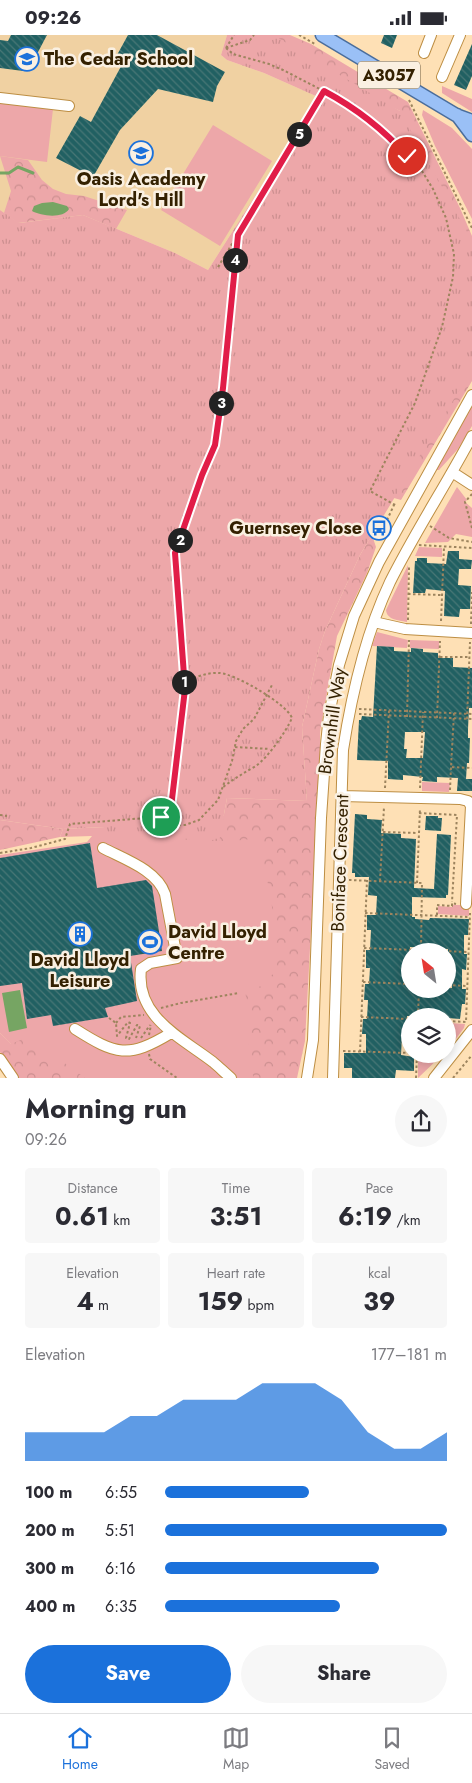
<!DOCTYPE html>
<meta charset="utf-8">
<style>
body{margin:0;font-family:Jost,sans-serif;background:#f7f7f7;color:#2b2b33;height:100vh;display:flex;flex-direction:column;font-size:19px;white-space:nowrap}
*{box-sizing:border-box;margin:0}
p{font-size:16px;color:#7c7c81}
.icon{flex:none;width:28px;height:28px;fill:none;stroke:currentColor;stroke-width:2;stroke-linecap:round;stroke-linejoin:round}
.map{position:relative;height:1043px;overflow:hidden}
.panel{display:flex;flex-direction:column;background:#fff;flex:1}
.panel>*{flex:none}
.needle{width:32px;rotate:330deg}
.controls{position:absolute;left:401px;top:908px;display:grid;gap:10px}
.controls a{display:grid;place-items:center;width:55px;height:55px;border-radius:50%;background:#fff;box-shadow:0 2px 12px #0003;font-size:25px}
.pin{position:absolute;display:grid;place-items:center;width:42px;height:42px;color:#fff;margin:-21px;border:2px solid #fff;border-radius:50%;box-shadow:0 1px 5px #0007}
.km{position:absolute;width:25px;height:25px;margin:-12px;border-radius:50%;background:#222;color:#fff;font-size:14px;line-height:25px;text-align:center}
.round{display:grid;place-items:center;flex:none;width:52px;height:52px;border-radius:26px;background:#f7f7f7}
.summary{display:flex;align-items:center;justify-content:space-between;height:85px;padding:0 25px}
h1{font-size:28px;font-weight:700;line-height:38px}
.figures{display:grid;grid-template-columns:repeat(3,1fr);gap:8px;height:85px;padding:5px 25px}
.figures div{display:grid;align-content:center;border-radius:5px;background:#f7f7f7;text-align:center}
.figures b{font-size:25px;font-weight:700}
.figures small{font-size:14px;font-weight:400}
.figures p{font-size:14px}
.chart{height:140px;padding:10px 25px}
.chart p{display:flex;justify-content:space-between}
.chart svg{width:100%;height:90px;margin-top:5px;fill:#1b71db;opacity:.7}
.primary-button{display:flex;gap:10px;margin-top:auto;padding:10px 25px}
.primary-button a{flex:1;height:58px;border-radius:30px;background:#1b71db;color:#fff;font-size:20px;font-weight:700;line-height:58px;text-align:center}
.primary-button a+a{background:#f7f7f7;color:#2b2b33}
ul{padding:0 25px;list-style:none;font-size:16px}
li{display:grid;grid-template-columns:80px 60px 1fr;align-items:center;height:38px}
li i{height:12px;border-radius:6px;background:#1b71db}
.status{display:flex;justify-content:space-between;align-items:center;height:35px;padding:0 25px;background:#fff;direction:ltr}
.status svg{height:14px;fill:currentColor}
.tab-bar{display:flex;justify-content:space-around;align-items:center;height:70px;border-top:1px solid #e1e1e2;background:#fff;font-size:14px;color:#7c7c81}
.tab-bar a{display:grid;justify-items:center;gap:2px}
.tab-bar .on{color:#1b71db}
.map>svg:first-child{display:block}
.built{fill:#f0d1a2}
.grass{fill:#eda7a9}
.forest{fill:url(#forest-crowns)}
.park{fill:url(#park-tufts)}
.water{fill:#76a563}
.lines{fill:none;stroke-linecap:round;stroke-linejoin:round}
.stream{stroke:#76a563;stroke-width:3}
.building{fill:url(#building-back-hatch);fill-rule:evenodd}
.minor-casing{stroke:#bd8e43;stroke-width:12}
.major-casing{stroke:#4a6d9c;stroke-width:15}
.path{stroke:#9d845e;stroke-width:2;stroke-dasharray:2.5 2.5;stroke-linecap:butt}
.minor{stroke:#fff;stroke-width:10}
.major{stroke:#9ac0f6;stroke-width:12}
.route-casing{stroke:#fff;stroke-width:10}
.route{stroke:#e11d48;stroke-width:6}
.labels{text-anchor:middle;stroke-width:5;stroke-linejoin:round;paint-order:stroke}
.shield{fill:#faf0e2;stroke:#6f5f44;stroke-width:1}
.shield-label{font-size:16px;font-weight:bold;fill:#342101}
.poi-label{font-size:18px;font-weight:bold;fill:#342101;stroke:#faf0e2;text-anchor:start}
.street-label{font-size:18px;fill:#342101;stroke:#faf0e2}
</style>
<div class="status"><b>09:26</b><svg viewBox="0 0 49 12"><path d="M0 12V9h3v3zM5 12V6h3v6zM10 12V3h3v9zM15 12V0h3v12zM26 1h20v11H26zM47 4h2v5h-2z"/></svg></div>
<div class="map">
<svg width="472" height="1043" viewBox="0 0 472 1043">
<defs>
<pattern id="forest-crowns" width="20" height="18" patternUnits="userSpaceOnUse" patternTransform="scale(1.25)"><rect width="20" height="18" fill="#eda7a9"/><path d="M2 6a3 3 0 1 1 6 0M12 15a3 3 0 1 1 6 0" fill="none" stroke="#cc8f90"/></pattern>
<pattern id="park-tufts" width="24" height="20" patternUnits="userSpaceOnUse" patternTransform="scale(1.25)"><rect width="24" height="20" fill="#eda7a9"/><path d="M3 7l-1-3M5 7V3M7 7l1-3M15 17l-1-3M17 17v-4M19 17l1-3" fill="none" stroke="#cc8f90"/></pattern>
<pattern id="building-back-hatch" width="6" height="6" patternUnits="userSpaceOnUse" patternTransform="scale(1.25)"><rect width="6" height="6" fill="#216062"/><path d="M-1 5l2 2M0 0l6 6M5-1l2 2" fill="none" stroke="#497776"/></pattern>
</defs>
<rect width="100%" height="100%" fill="#fee0b5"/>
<path class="built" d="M0 0H227L221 20 227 25 264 38 318 62 208 235 175 218 83 180 18 188 0 175Z"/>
<path class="grass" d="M442 51 472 64V77L442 58Z
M0 67 53 74 47 127 0 121Z
M423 75 452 93 472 114V184L435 111 422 80Z
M213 90 272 126 220 211 161 175Z
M472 368V391L458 414 439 435H432Z
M457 452 467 465 465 467 472 473V502L456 499 448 507 425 508Z
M419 512 442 513V522L415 521Z
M408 530 407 587C398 585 387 585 386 575Z
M377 597 408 605 407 613 372 611Z
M410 605 439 606V614L410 613Z
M422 747 450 748 449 757 422 756Z
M313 772 286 1043H44L0 998V820L87 807 92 801 60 802 63 794 105 792Z
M453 870H469V881L438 879V871L452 872Z
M450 988 465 989 464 993 449 1013Z
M418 1020H442L418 1043Z"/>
<path class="forest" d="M244 0H290L311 9 408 67 460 173 472 201V346L401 465 394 463 400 76Z
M0 121 28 125 42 145 53 154 66 159 84 161 127 175 116 194 83 180 18 188 4 178 11 156Z
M372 500 376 512 367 538 337 601 320 697V728L305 1006 297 1043H254L248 1029 246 1018 255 980H249L245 956 268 949 267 942 276 938C279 893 268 849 259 806L253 803 245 805 219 806 227 763 307 766 302 692 319 614 325 596 360 520Z
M0 785 63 794 60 802 0 815Z
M0 995V998L11 1009 23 1004 50 1026 55 1021 85 1043H17L0 1017Z"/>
<path class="park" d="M227 0H273L400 76 472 206V334L360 520 325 596 319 614 302 692 307 766 227 763 219 806 104 801V792L63 794 0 785V175L19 188 83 180 175 218 208 235 318 62 264 38 227 25 221 20Z"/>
<path class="water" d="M53 167 67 171 69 174C63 184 41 181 32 176L34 171 42 168Z
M20 955 27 993 9 997 2 958Z"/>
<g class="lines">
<path class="stream" d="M0 138H9L18 132 33 138"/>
</g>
<path class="building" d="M11 0H47L37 19 34 17 23 36 0 33V5L8 6Z
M128 0H157L225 37 217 51 213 67 158 54 120 95 93 142 56 123 80 81 91 87 125 24 117 20Z
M384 0H397L392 13 381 8Z
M472 9V41L466 55 454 50Z
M448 516H459V524L472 525 471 534H459L458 550 471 551 470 574H460L459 582 444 581 445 556 426 554 425 558H413L415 526H417V523H427V528L446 529Z
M377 611 394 612V616L411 617V613L423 614V617L438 618V623H453V632L472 633V673H469L468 694V703H470L469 728H467L466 744H472V756H457L458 743 437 742V747L422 746 423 742 403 740V745L388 744V726L357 725 359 685H361L362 681 373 682ZM405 697H425L423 723H406L407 714H404Z
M355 779 367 780V784L382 785 381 798 401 799V803L416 804 414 853 434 854 437 799 451 800 448 860H446V863L412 862V882H415V884L429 885 430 883 469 884 468 900H464V919H467L466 935 462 934V954H466L465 969H462L460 984 448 983V981H407L406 1001H402L401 1020 414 1022V1036L396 1035 395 1043H352V1033H344V1018H366V999H362L363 984H367L368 965H364L365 949H369L370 933H366V915H370L371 895H367V880H376L377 861 368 860 369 842H355V838H352ZM410 912 448 914V934H453L452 953 410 954Z
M426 781H438V783H442L441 796 425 795Z
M90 808 97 853 146 845 152 851 162 916 130 921 137 966 105 973 108 982 53 991 51 980 27 984 22 948 0 951V823Z"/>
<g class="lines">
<g class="minor-casing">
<path id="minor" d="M424 18 431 0
M442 42 460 0
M0 63 69 71
M452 437 472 450
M374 587 405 594 472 598
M342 761 460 764 468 766 471 771 466 869
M103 813C124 824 157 835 165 859L177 923 150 928 141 934C135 982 182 1003 213 1027 219 1032 225 1038 231 1043
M75 994C116 1020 128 1024 171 998
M0 1024 13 1043
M307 1043 313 1005 321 783 326 709 329 680 339 630 354 581 379 527 472 360
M333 1043 343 715C352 657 365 600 390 547 415 497 446 450 472 401
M434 1043 472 995"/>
</g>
<g class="major-casing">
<path id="major" d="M322 0 456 80 472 86
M457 80 472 100"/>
</g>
<path class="path" d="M299 0 315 9
M226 13 233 19 269 29 283 35 343 66 375 89 422 136 433 154 446 183 454 219 453 242 442 292 415 368 370 456 397 471
M226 13 250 5 254 0
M226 13 234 0
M409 65 472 193
M218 232 324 57
M472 459 465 467 472 493
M387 485 394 470
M430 491 449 503 472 507
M419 510 472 513
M408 559 442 560
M408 585 409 532
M441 586 444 512
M471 589 472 557
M440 622H469
M184 645C195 643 208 637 219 638 234 638 287 669 292 683 286 697 268 722 256 731 244 738 233 744 222 753
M359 674 472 679
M454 678 451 732 472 733
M359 679 472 684
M407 682 409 605
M437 683 440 606
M467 684 470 607
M235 712 270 714
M385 753 389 675
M420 753 423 677
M450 755 451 732
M419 778 457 780 452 867
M0 780 7 781
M161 782 173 790H185L199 785 218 765 232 726 236 706 243 694 254 684 272 650
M383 797 418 798
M0 818 31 813 65 804 70 789 171 781 185 653 175 518 202 440 215 410 223 353 237 200
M349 845 422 848 421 916
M380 846 384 772
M417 848 420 773
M365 878 469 882
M437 880V870L452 871V868L456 869
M364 913 468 917
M363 947 410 949
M448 950 467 951
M161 973 181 968 239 958
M418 981 419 954
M361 982 410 984
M109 983 116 988 117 1001 128 987 130 988 126 1003 129 1004 137 990 140 991 136 1003
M448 986 466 987 470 878
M116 988 121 982 144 980
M149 1000 151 990
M141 1003 150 990
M448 1003V986
M343 1016 410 1018
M360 1017 367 845
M149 1019 150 1024 177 1043
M416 1043 417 1019
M453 1043 472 1020"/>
<use href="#minor" class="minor"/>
<use href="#major" class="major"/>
</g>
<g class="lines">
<g class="route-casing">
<path id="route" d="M161 782 170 781 185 654 175 518 202 440 215 410 223 353 238 200 324 56C356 73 383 94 407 121"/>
</g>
<use href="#route" class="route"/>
</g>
<defs>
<g id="school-ring" transform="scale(1.25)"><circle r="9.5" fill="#faf0e2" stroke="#1b71db" stroke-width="1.5"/><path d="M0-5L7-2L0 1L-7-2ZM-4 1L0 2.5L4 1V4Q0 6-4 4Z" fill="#1b71db"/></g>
<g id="bus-ring" transform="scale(1.25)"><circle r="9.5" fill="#faf0e2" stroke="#1b71db" stroke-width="1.5"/><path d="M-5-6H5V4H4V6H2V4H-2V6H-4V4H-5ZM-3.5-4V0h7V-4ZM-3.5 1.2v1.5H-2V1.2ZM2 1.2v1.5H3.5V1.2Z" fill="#1b71db"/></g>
<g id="building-ring" transform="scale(1.25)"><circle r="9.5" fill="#faf0e2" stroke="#1b71db" stroke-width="1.5"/><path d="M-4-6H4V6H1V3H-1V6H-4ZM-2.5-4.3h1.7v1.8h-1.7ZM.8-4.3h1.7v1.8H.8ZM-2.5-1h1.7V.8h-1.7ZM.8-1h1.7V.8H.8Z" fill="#1b71db"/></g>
<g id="stadium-ring" transform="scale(1.25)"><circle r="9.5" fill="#faf0e2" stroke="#1b71db" stroke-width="1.5"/><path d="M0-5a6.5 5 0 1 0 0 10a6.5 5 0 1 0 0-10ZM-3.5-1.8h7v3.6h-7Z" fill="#1b71db"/></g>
</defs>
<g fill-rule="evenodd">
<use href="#school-ring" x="27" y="24"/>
<use href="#school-ring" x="141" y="118"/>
<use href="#bus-ring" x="379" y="493"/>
<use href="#building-ring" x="80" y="899"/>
<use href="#stadium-ring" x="150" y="907"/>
</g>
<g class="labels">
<rect class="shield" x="358" y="26.5" width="62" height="27" rx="4"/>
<g class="shield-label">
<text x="389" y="46">A3057</text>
</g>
<g class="poi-label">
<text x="44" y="30">The Cedar School</text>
<text x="141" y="150" text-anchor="middle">Oasis Academy<tspan x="141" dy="21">Lord's Hill</tspan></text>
<text x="362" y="499" text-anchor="end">Guernsey Close</text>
<text x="168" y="903">David Lloyd<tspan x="168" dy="21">Centre</tspan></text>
<text x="80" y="931" text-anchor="middle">David Lloyd<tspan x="80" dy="21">Leisure</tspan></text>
</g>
<g class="street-label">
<text transform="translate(332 686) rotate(-82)" y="6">Brownhill Way</text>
<text transform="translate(340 828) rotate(-88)" y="6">Boniface Crescent</text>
</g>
</g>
</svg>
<div class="controls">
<a><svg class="needle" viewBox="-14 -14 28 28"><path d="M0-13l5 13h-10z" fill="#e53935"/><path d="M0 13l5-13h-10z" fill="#7c7c81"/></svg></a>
<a><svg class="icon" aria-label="layers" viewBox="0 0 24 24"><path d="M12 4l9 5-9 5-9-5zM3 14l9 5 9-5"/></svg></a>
</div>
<div class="pin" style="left:161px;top:782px;background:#1e9e55"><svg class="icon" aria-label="arrive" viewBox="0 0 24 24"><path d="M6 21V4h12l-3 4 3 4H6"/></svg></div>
<div class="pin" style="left:407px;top:121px;background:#d93025"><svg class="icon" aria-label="check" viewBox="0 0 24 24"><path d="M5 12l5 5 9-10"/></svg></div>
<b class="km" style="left:184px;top:647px">1</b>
<b class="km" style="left:180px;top:505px">2</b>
<b class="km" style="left:221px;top:368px">3</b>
<b class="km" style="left:235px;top:225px">4</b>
<b class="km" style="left:299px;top:99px">5</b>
</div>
<section class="panel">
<div class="summary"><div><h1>Morning run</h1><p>09:26</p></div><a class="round"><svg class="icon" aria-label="share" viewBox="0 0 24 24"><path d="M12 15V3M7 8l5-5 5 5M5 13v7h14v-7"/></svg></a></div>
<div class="figures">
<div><p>Distance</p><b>0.61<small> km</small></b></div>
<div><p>Time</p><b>3:51</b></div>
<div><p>Pace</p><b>6:19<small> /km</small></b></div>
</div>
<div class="figures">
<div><p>Elevation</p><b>4<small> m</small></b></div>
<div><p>Heart rate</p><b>159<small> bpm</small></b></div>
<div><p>kcal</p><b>39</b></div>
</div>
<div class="chart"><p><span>Elevation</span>177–181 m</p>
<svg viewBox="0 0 160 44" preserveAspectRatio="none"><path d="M0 44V30L10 30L20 30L30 30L40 22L50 22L60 14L70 14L80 14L90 6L100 6L110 6L120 14L130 30L140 38L150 38L160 30V44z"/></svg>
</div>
<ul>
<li><b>100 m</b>6:55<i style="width:51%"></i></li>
<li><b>200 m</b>5:51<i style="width:100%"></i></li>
<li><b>300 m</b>6:16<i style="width:76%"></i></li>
<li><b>400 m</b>6:35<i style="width:62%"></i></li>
</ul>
<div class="primary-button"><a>Save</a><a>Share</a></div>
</section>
<nav class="tab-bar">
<a class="on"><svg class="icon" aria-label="home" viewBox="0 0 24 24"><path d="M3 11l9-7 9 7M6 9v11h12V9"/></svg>Home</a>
<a><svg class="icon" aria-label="map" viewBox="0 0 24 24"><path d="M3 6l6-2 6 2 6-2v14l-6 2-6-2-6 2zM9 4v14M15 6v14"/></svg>Map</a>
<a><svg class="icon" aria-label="saved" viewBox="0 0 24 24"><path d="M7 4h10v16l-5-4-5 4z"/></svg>Saved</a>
</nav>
